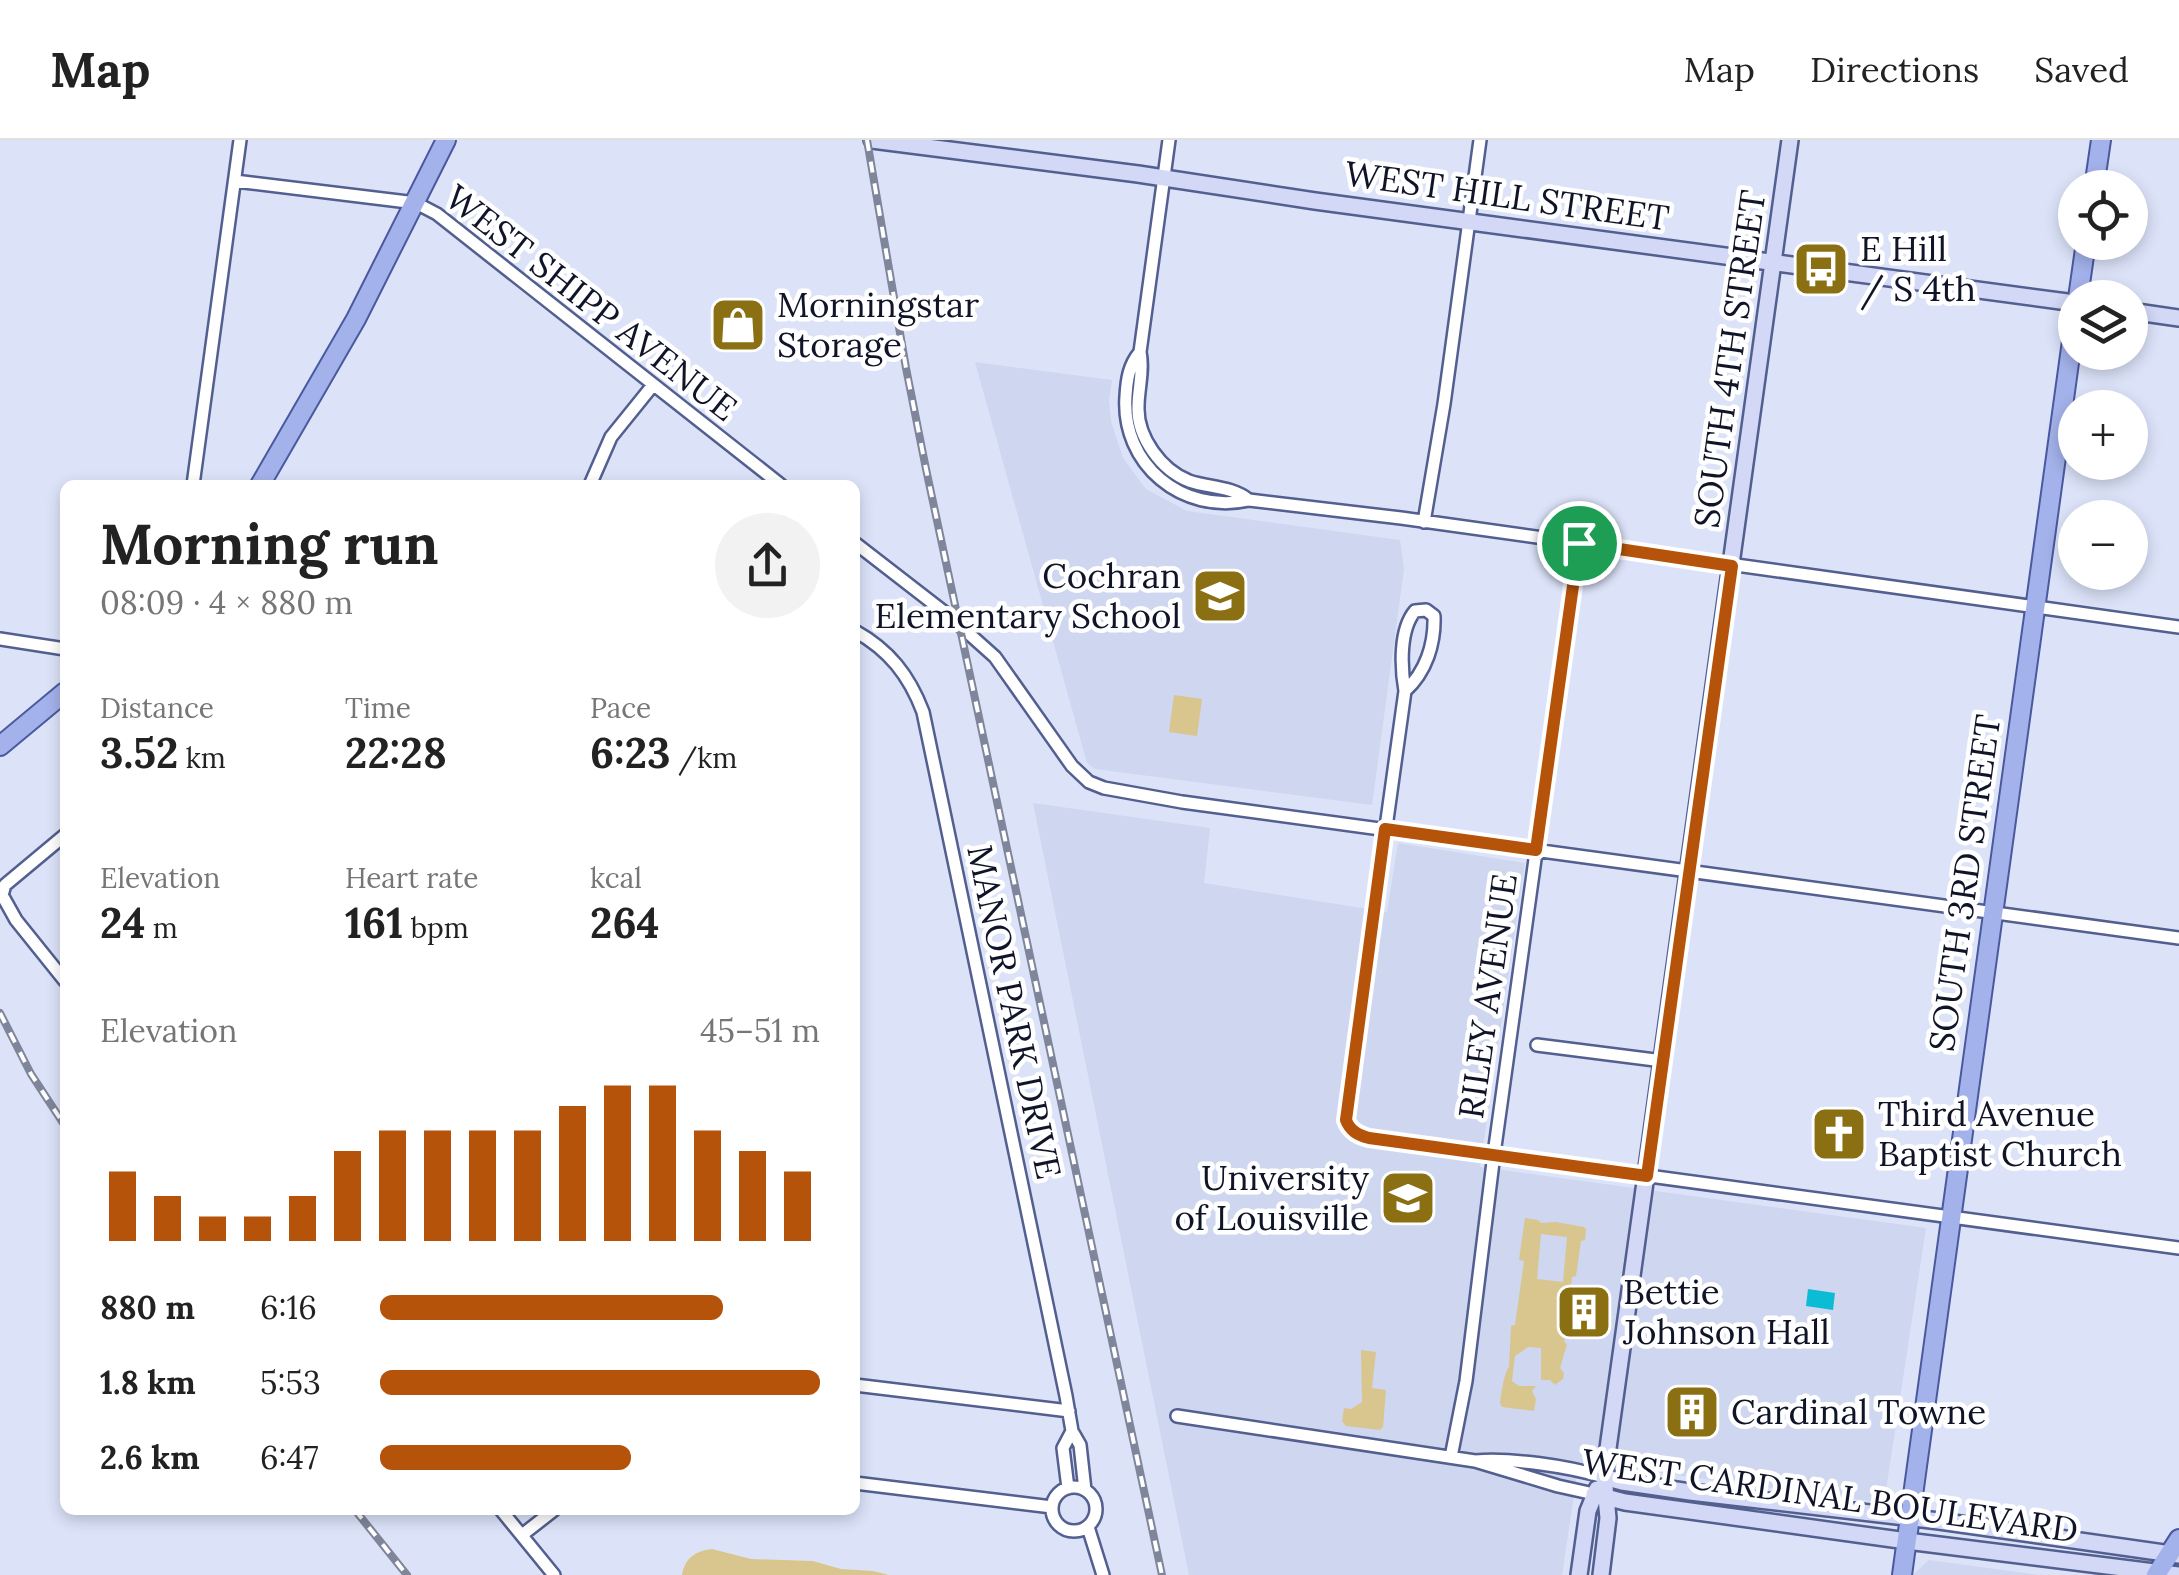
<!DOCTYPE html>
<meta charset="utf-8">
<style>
body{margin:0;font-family:Lora,serif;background:#f2f2f2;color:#222;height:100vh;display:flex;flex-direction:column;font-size:38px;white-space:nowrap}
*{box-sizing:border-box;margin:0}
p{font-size:32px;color:#767676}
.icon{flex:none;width:55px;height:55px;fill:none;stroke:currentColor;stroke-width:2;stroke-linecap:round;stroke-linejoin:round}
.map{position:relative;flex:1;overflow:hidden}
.side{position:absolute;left:60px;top:340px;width:800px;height:1035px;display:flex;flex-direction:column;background:#fff;border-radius:15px;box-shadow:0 5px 15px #0003}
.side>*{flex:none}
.fabs{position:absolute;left:2058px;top:30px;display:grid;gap:20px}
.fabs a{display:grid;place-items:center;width:90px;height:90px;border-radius:50%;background:#fff;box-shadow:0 5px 15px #0003;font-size:50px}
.pin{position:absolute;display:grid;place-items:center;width:85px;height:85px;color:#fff;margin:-42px;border:5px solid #fff;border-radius:50%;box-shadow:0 2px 10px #0007}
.round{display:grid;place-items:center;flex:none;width:105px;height:105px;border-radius:52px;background:#f2f2f2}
.summary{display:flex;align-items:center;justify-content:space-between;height:170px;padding:0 40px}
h1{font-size:55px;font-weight:800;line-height:75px}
.stats{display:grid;grid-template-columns:repeat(3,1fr);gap:15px;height:170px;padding:10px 40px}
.stats div{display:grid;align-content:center}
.stats b{font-size:42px;font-weight:800}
.stats small{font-size:28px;font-weight:400}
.stats p{font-size:28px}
.chart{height:280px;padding:20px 40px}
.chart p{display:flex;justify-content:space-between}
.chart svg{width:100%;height:180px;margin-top:10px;stroke:#b45309;stroke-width:6}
ul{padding:0 40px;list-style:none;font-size:32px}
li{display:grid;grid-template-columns:160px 120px 1fr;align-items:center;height:75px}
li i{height:25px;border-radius:12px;background:#b45309}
header{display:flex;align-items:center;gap:60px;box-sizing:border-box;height:140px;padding:0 50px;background:#fff;border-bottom:2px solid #e0e0e0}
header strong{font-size:48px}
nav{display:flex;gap:55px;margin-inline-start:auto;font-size:35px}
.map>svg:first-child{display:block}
.built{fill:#ced6f0}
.green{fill:#d8c68e;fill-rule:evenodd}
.water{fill:#0cbbd4}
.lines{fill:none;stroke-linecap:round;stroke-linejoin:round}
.street-casing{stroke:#525f8f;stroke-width:16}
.secondary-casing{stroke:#525f8f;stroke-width:20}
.primary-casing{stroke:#49599e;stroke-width:22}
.street{stroke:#fff;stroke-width:11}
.secondary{stroke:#d2d8f5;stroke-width:15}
.primary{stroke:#a4b2eb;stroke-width:18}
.rail-casing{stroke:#7f859a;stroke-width:8}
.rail{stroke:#fff;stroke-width:4;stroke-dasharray:11;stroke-linecap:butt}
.route-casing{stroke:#fff;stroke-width:20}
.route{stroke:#b45309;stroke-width:12}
.labels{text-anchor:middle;stroke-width:9;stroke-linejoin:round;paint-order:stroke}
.street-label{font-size:35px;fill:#101428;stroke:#fff}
.poi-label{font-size:35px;fill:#101428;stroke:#fff;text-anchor:start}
</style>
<header>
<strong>Map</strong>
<nav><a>Map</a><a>Directions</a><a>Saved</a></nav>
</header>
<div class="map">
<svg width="2179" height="1435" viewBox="0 0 2179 1435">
<rect width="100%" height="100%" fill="#dce3f9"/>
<path class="built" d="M975 222 1112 240 1109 260 1111 281 1123 318 1146 349 1187 371 1400 400 1404 429 1372 665 1095 629 1087 623Z
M1033 663 1210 688 1204 743 1387 772 1398 703 1525 723 1480 1027 1926 1088 1884 1363 1579 1322 1562 1435H1189Z
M1929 1420 2039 1435H1913Z"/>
<path class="green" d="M1174 555 1202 559 1197 596 1169 592Z
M1525 1078 1538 1080 1541 1083 1556 1082 1584 1087 1586 1089 1585 1100 1581 1101 1576 1136 1572 1137 1564 1202 1567 1204 1560 1228 1564 1233 1563 1239 1555 1245 1550 1240H1541V1208L1528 1207 1515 1216 1512 1241 1519 1246H1536L1532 1251 1536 1259 1534 1271 1502 1267 1500 1263C1501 1255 1504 1233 1509 1227L1511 1186 1515 1185 1524 1121 1519 1120ZM1541 1094 1567 1097 1563 1142 1537 1139Z
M1361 1210 1376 1212 1372 1248 1386 1250 1383 1287 1380 1290 1346 1286 1342 1281 1344 1268 1351 1269 1362 1262Z
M712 1409 751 1419 813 1421 841 1429 873 1431 889 1435H682C685 1418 695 1411 712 1409Z"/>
<path class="water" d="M1808 1149 1835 1153 1833 1170 1806 1166Z"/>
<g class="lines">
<g class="street-casing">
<path id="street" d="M1169 0 1140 212C1144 231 1138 248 1138 267 1137 297 1161 330 1189 341 1210 348 1231 346 1249 360
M235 41 416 63 437 74 781 345
M1140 212C1129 225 1127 239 1126 256 1121 324 1182 375 1249 360L1401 378 2179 487
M193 345 240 0
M590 345 611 297 653 245
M1424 382 1444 264 1480 0
M855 403 948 475 995 517 1072 626 1089 642 1104 648 1182 662 2179 798
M855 491C889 510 909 535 923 572L1066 1256 1072 1291
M0 499 65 509
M1405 551C1401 528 1399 490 1415 471L1426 470 1434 476C1435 504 1426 532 1405 551L1346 974C1347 988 1355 995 1369 998L2179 1108
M65 695 5 745 2 755 16 780 65 841
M1537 905 1663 921
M855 1245 1069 1271
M1177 1276 1475 1321
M1451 1317 1466 1241 1494 1014 1579 403
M855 1343 1052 1367
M1052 1369a22 22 0 1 1 44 0a22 22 0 1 1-44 0Z
M1068 1348 1063 1308 1072 1291 1080 1305 1085 1350
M1594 1354 1558 1346 1475 1321C1512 1318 1567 1326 1604 1337
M501 1370 554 1435
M1088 1387 1103 1435
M522 1395 554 1370"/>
</g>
<g class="secondary-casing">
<path id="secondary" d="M872 0 1138 34 1315 61 2075 163
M2130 171 2179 178
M1604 1337 1622 1342 1690 1352 1939 1381 2179 1415
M1594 1354 1625 1362 1907 1401 2179 1435
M1579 1435 1588 1371 1597 1349
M1601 1435 1608 1378 1604 1337 1790 0"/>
</g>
<g class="primary-casing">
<path id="primary" d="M2094 48 2101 0
M2078 158 2086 102
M260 345 356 179 446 0
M0 606 65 552
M1902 1435 2075 179
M2156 1435 2179 1399"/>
</g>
<use href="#street" class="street"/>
<use href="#secondary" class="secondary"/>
<use href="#primary" class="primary"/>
<g class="rail-casing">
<path id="rail" d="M867 0 906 228 926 329 1162 1435
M0 873 31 934 65 986
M355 1370 407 1435"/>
</g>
<use href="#rail" class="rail"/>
</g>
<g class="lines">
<g class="route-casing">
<path id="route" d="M1579 403 1732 426 1647 1036 1369 998C1358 995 1350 991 1346 980L1385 689 1536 710Z"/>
</g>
<use href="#route" class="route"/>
</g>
<defs>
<g id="bus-square" transform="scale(2.875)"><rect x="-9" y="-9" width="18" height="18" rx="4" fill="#8a7012" stroke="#fff"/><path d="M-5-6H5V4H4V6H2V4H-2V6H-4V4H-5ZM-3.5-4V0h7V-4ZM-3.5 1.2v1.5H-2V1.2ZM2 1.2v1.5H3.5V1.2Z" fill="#fff"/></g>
<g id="shop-square" transform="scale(2.875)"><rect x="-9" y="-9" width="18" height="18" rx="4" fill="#8a7012" stroke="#fff"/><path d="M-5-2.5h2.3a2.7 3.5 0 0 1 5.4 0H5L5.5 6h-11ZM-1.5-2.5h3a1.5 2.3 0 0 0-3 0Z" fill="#fff"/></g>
<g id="school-square" transform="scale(2.875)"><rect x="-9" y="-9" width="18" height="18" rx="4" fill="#8a7012" stroke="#fff"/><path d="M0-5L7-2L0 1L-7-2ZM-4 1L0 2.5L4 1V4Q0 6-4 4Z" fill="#fff"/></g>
<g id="church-square" transform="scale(2.875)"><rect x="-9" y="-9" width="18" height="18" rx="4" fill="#8a7012" stroke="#fff"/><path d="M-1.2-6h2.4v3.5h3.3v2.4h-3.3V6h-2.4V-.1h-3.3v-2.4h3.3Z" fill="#fff"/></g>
<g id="university-square" transform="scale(2.875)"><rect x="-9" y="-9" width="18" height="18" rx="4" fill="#8a7012" stroke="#fff"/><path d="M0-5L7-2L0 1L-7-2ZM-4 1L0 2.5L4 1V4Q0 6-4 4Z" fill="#fff"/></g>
<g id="building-square" transform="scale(2.875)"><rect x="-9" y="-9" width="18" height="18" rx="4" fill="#8a7012" stroke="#fff"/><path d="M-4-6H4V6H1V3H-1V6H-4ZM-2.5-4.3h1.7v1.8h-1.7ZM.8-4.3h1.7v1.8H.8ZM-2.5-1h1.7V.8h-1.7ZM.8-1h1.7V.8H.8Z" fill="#fff"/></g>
</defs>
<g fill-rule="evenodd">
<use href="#bus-square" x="1821" y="129"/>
<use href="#shop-square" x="738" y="185"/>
<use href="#school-square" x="1220" y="456"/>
<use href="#church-square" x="1839" y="994"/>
<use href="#university-square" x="1408" y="1058"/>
<use href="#building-square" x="1584" y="1172"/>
<use href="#building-square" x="1692" y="1272"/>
</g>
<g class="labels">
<g class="street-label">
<text transform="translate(1507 56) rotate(8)" y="12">WEST HILL STREET</text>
<text transform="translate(591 163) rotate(38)" y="12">WEST SHIPP AVENUE</text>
<text transform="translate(1730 219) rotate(-82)" y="12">SOUTH 4TH STREET</text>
<text transform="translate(1965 743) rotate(-82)" y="12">SOUTH 3RD STREET</text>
<text transform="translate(1488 856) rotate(-82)" y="12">RILEY AVENUE</text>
<text transform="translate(1014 872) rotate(78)" y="12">MANOR PARK DRIVE</text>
<text transform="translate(1830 1356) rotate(8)" y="12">WEST CARDINAL BOULEVARD</text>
</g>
<g class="poi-label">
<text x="1860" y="121">E Hill<tspan x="1860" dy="40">/ S 4th</tspan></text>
<text x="777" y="177">Morningstar<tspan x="777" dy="40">Storage</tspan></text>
<text x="1181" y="448" text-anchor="end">Cochran<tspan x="1181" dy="40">Elementary School</tspan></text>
<text x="1878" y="986">Third Avenue<tspan x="1878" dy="40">Baptist Church</tspan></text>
<text x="1369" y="1050" text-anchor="end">University<tspan x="1369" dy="40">of Louisville</tspan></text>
<text x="1623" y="1164">Bettie<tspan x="1623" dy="40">Johnson Hall</tspan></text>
<text x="1731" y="1284">Cardinal Towne</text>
</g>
</g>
</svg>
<div class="fabs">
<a><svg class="icon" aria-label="locate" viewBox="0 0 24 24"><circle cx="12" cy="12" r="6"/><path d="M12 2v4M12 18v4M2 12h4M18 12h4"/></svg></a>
<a><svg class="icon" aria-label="layers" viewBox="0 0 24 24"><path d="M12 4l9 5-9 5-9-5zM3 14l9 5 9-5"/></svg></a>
<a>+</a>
<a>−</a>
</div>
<div class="pin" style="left:1579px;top:403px;background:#1e9e55"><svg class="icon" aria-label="arrive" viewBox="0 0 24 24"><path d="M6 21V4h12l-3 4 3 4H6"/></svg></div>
<section class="side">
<div class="summary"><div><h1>Morning run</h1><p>08:09 · 4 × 880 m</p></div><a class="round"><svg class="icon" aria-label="share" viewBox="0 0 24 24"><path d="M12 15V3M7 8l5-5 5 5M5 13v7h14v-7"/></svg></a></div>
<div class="stats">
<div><p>Distance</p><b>3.52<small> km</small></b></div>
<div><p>Time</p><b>22:28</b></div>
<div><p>Pace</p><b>6:23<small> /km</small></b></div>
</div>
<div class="stats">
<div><p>Elevation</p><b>24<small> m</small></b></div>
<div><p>Heart rate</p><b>161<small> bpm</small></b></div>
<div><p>kcal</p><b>264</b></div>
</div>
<div class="chart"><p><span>Elevation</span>45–51 m</p>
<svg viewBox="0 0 160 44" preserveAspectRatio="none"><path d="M5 44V27M15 44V33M25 44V38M35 44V38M45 44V33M55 44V22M65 44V17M75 44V17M85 44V17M95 44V17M105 44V11M115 44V6M125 44V6M135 44V17M145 44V22M155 44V27"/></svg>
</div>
<ul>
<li><b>880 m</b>6:16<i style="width:78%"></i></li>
<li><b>1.8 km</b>5:53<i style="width:100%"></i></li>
<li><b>2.6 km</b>6:47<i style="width:57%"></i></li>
</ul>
</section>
</div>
